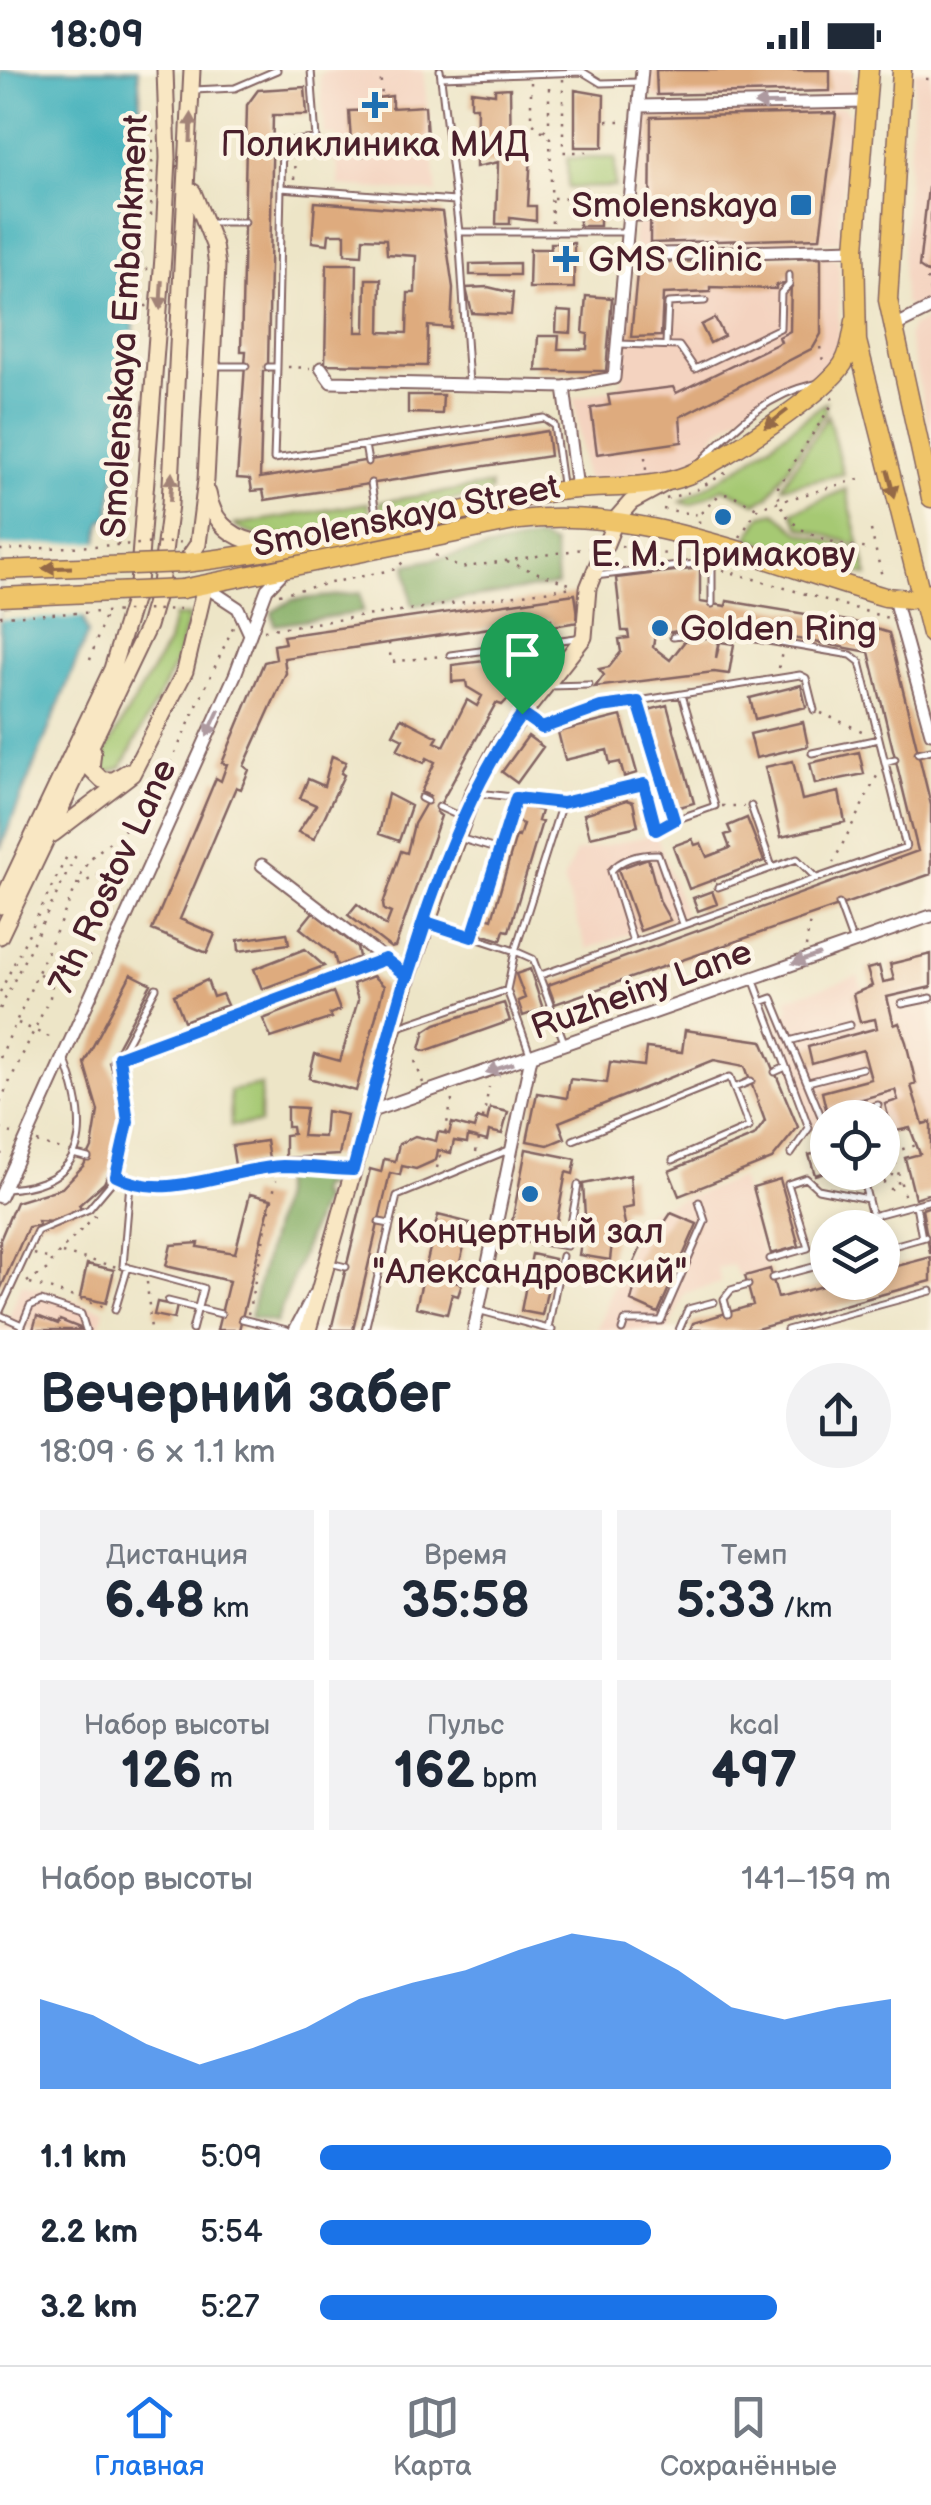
<!DOCTYPE html>
<html lang="ru">
<meta charset="utf-8">
<style>
body{margin:0;font-family:"Balsamiq Sans",sans-serif;background:#f2f2f3;color:#1f2937;height:100vh;display:flex;flex-direction:column;font-size:38px;white-space:nowrap}
*{box-sizing:border-box;margin:0}
p{font-size:32px;color:#747a83}
.icon{flex:none;width:55px;height:55px;fill:none;stroke:currentColor;stroke-width:2;stroke-linecap:round;stroke-linejoin:round}
.map{position:relative;height:1260px;overflow:hidden}
.side{display:flex;flex-direction:column;background:#fff;flex:1}
.side>*{flex:none}
.controls{position:absolute;left:810px;top:1030px;display:grid;gap:20px}
.controls a{display:grid;place-items:center;width:90px;height:90px;border-radius:50%;background:#fff;box-shadow:0 5px 15px #0003;font-size:50px}
.pin{position:absolute;display:grid;place-items:center;width:85px;height:85px;color:#fff;margin:-102px -42px;border-radius:50% 50% 50% 0;rotate:-45deg;box-shadow:0 0 10px #0007}
.pin .icon{rotate:45deg}
.round{display:grid;place-items:center;flex:none;width:105px;height:105px;border-radius:52px;background:#f2f2f3}
.headline{display:flex;align-items:center;justify-content:space-between;height:170px;padding:0 40px}
h1{font-size:55px;font-weight:600;line-height:75px}
.stats{display:grid;grid-template-columns:repeat(3,1fr);gap:15px;height:170px;padding:10px 40px}
.stats div{display:grid;align-content:center;border-radius:0px;background:#f2f2f3;text-align:center}
.stats b{font-size:50px;font-weight:600}
.stats small{font-size:28px;font-weight:400}
.stats p{font-size:28px}
.chart{height:280px;padding:20px 40px}
.chart p{display:flex;justify-content:space-between}
.chart svg{width:100%;height:180px;margin-top:10px;fill:#1a73e8;opacity:.7}
ul{padding:0 40px;list-style:none;font-size:32px}
li{display:grid;grid-template-columns:160px 120px 1fr;align-items:center;height:75px}
li i{height:25px;border-radius:12px;background:#1a73e8}
.status{display:flex;justify-content:space-between;align-items:center;height:70px;padding:0 50px;background:#fff;direction:ltr}
.status svg{height:28px;fill:currentColor}
.tab-bar{display:flex;justify-content:space-around;align-items:center;height:140px;border-top:2px solid #e0e1e3;background:#fff;font-size:28px;color:#747a83}
.tab-bar a{display:grid;justify-items:center;gap:5px}
.tab-bar .selected{color:#1a73e8}
.map>svg:first-child{display:block}
.built{fill:#f4d3c0}
.green{fill:#a6c973;stroke:#78744f;stroke-width:2.5}
.forest{fill:#84ad65;stroke:#676648;stroke-width:2.5}
.water{fill:#40b0bb;stroke:#456873;stroke-width:2.5}
.pier{fill:#ede5c7}
.building{fill:#deab7e}
.lines{fill:none;stroke-linecap:round;stroke-linejoin:round}
.lane-casing{stroke:#836462;stroke-width:9}
.street-casing{stroke:#836462;stroke-width:15}
.secondary-casing{stroke:#836462;stroke-width:19}
.primary-casing{stroke:#836462;stroke-width:21}
.path{stroke:#836462;stroke-width:2.5;stroke-dasharray:2.5 8;stroke-linecap:butt}
.lane{stroke:#fff;stroke-width:5}
.street{stroke:#fff;stroke-width:11}
.secondary{stroke:#f9e7c3;stroke-width:15}
.primary{stroke:#efc469;stroke-width:18}
.primary-bridge-casing{stroke:#836462;stroke-width:21;stroke-linecap:butt}
.path-bridge{stroke:#836462;stroke-width:2.5;stroke-dasharray:2.5 8;stroke-linecap:butt}
.primary-bridge{stroke:#efc469;stroke-width:18}
.oneway{fill:#ae9aa0}
.oneway2{fill:#a28377}
.oneway3{fill:#946947}
.route-casing{stroke:#fff;stroke-width:20}
.route{stroke:#1a73e8;stroke-width:12}
.poi-dot{fill:#1f6fb2;stroke:#fcf5e5;stroke-width:4}
.labels{text-anchor:middle;stroke-width:9;stroke-linejoin:round;paint-order:stroke}
.poi-label{font-size:35px;fill:#4a1f2b;stroke:#fcf5e5}
.street-label{font-size:35px;fill:#4a1f2b;stroke:#fcf5e5}
</style>
<div class="status"><b>18:09</b><svg viewBox="0 0 49 12"><path d="M0 12V9h3v3zM5 12V6h3v6zM10 12V3h3v9zM15 12V0h3v12zM26 1h20v11H26zM47 4h2v5h-2z"/></svg></div>
<div class="map">
<svg width="931" height="1260" viewBox="0 0 931 1260">
<rect width="100%" height="100%" fill="#fcf5e5"/>
<filter id="ink" filterUnits="userSpaceOnUse"><feTurbulence type="fractalNoise" baseFrequency=".01" numOctaves="2"/><feDisplacementMap in="SourceGraphic" scale="20" xChannelSelector="R" yChannelSelector="G"/><feConvolveMatrix kernelMatrix="1 2 1 2 8 2 1 2 1" color-interpolation-filters="sRGB"/></filter>
<filter id="wash" filterUnits="userSpaceOnUse"><feTurbulence type="fractalNoise" baseFrequency=".0048" numOctaves="4" result="noise"/><feDisplacementMap in="SourceGraphic" scale="40" xChannelSelector="R" yChannelSelector="G"/><feGaussianBlur stdDeviation="2.25" result="paint"/><feColorMatrix in="noise" values="0 0 0 0 0 0 0 0 0 0 0 0 0 0 0 0 0 1.4 0 .05"/><feComposite in="paint" operator="in"/></filter>
<g filter="url(#wash)">
<rect width="100%" height="100%" fill="#ede5c7"/>
<path class="built" d="M326 0H423L437 123 339 116 335 65H325L320 6Z
M648 0H853L851 26 660 31 649 22Z
M915 0H931V232L915 240 904 233 902 190Z
M843 37 852 46 839 152 842 166 838 172 640 179 633 174 641 48 649 40Z
M825 185 837 189 839 197V267L830 298 819 308 778 318 718 361 703 385 689 395 639 407 589 411 585 407 574 328 616 318 622 312 637 191Z
M931 247V366L908 266 911 257Z
M656 764 685 844 587 879 563 811 576 782Z
M931 884V1052L883 1064 882 1048H828L827 1080 820 1082 772 946 790 940 786 929 858 906 862 918 883 913 893 909 890 894Z
M740 1108 767 1200 740 1207 732 1195 718 1198 721 1213 685 1223 669 1260H597L638 1152 649 1141Z
M21 1214 104 1240 99 1260H0V1256L6 1257Z"/>
<path class="green" d="M567 88H615V117L568 118Z
M826 332 825 342 768 427 756 433 723 418 690 435 681 432 744 394Z
M828 345 843 404 783 417V414Z
M490 415 491 422 382 444 379 432Z
M846 419 860 476 800 457 792 442Z
M368 433 370 447C327 456 270 482 234 455Z
M775 442 799 462 862 481 868 506 748 468 762 445Z
M174 546H189L176 593 122 697 107 703 99 697 105 682 168 573Z
M261 1015 260 1053 231 1056 230 1021Z"/>
<path class="forest" d="M537 468 554 475 557 515 412 536 406 495Z
M360 523 363 542 275 555 272 542 292 530Z
M281 1106H326L329 1110 327 1117 321 1116 318 1126 323 1128 276 1253 250 1247 281 1126Z"/>
<path class="water" d="M0 0H138L140 24 136 192C110 216 135 229 134 254 131 319 119 382 109 446L101 453 83 549 88 563 0 779Z"/>
<path class="pier" d="M102 472 88 547 0 550V476Z"/>
<g id="blocks">
<path class="building" d="M656 0H830V21L657 25Z
M305 17 307 45H273L268 297V301H263L260 408 547 361 550 386 265 430 263 420 252 421 250 409 237 408 246 281H241L247 35 258 20Z
M510 18 511 87 531 83 528 136H536V151L510 148V154H496L498 92 476 97 477 37H471V21L495 24V19Z
M575 20 604 25 603 77H575Z
M392 26V38L425 36 427 67 418 68 419 81 409 82 408 68 370 70 371 85 362 86 361 72H351L349 41 377 40 376 28Z
M836 43 820 168 650 173 651 47Z
M928 118H931V205L919 197Z
M315 132 442 142 453 218 451 258 428 256 427 296 325 294 327 194H357L356 262H365L366 209H381L380 262 407 263 408 223H415L416 186 387 184 386 169 363 168 362 185 345 184V164H329L328 174 312 172Z
M579 134 600 135V156H579Z
M551 173H574V218H529L530 179H551Z
M821 187V264L813 278 680 347 682 372 597 384 591 338 610 335 608 325 673 317 676 323 781 272 779 267 790 261 791 205H786V214L776 215V219L710 217V222L663 224 661 266 631 267 638 193Z
M519 193V205H470V194Z
M488 217 513 223 511 245 472 243 466 218Z
M586 226 612 228 606 301H536L538 266H559L558 279H587L588 264 583 263Z
M557 241 572 242 571 263 556 262Z
M715 248 724 266 710 273 701 255Z
M408 325H443L442 344 408 343Z
M700 498V532L726 536 727 531 854 552 889 563 931 735V804L555 934 548 915 918 781 869 582 723 555 655 564 653 577 670 590 685 571 719 566 716 588 720 572 734 574 729 604 714 602 595 617 604 605 599 599 609 597 621 582 619 569 629 568 628 561H622L616 508Z
M575 524 579 552 552 556 551 549 284 588 286 603 244 696 249 700 241 719 236 717 180 849 215 864 207 883 152 860 216 708 221 711 227 694 222 693 264 592 276 589 274 575 285 573 283 566Z
M524 586 528 608 502 635 496 633 436 742 441 746 395 877 391 878 348 845 357 834 386 856 391 843 384 840 383 834 401 781 407 783 414 754 430 726 421 722 435 692 427 688 424 693 397 680 403 669 393 664 401 648 438 667 435 672 444 676 467 630 477 636 482 626 467 617 466 611 452 612V595Z
M801 615 806 637 755 649 750 628Z
M667 635 694 733 676 738 649 640Z
M621 646 637 703 624 707 620 692 610 694 607 680 565 690 558 662Z
M803 652 808 676 756 688 750 664Z
M528 666 543 677 517 713 502 702Z
M859 682 864 704 815 714 810 693Z
M332 686 346 692 341 703 344 705 314 769 298 762 316 735 300 728 308 709 324 716Z
M793 691 802 730 839 722 845 752 781 767 765 697Z
M388 724 411 736 399 771 379 764Z
M627 730 633 732 638 756 590 767 584 744Z
M520 734 541 741 538 751 542 752 509 861 504 860 501 870 481 864 486 847 492 849 516 766 519 767 523 754 515 751Z
M747 748 764 791 689 819 673 776 692 769 695 775 701 773 707 787 730 778 725 765 731 763 728 756Z
M648 788 660 832 670 850 640 861 618 799Z
M712 821 717 834 698 841 693 828Z
M313 842 357 877 359 887 337 896 334 885 300 858Z
M287 863 289 874 239 881 238 870Z
M305 879 324 896 262 919 254 899Z
M931 884V917L887 927 894 955 899 953 906 972 916 1014 911 1016 923 1054 931 1052V1123L915 1128 905 1088 920 1084 910 1058 892 1062 885 1034 898 1030 895 1020 826 1039 822 1022 871 1009 863 980 812 994 808 977 877 958 875 949 860 952 853 924 872 916 867 899 879 896 883 912 894 910 890 894Z
M530 899 543 939 523 946 518 931 525 928 516 904Z
M131 904 151 914 109 992 124 1038 119 1081 104 1113 79 1135 81 1139 55 1152 38 1151 39 1155 28 1157 0 1220V1170L16 1132 62 1118 84 1095 92 1078 98 1041 84 993Z
M373 906 384 916 356 1021 309 1008 315 984 340 991 358 930 353 914Z
M207 910 213 927 222 924 227 935 184 951 174 925Z
M333 922 340 940 330 944 332 948 271 968 263 949Z
M504 933 510 951 425 981 420 979 425 961 436 954Z
M685 960 762 971 798 1057 772 1089 679 1126 669 1101 754 1066 765 1051 745 996 714 990 559 1052 565 1068 548 1075 527 1071 537 1023 567 1028 570 1009 607 1013 610 992 644 996 646 978 682 982Z
M287 1037 306 1038 302 1066 324 1067 326 1041 347 1045 339 1085 285 1088V1065L293 1064 292 1057H287Z
M490 1038 508 1042 502 1064 489 1061 487 1071 468 1066 467 1073 454 1071 451 1083 438 1080 436 1090 416 1099 402 1096 400 1105 390 1103 353 1260H331L370 1099 381 1102 384 1089 395 1091 399 1074 415 1066 436 1071 438 1062 449 1064 452 1053 474 1059 477 1048 487 1051Z
M828 1058V1101L815 1105 809 1085 821 1082 815 1061Z
M266 1071 269 1089 235 1095 232 1076Z
M526 1079 576 1089 573 1104 566 1102 555 1161 512 1152Z
M630 1105 633 1137 622 1139 626 1159 613 1164 610 1190 579 1185 585 1146 583 1114Z
M780 1109 799 1176 771 1184 753 1117Z
M250 1124 271 1129 239 1260H217L229 1211 166 1196 171 1175 199 1173 198 1177 235 1183Z
M931 1136V1183H930L922 1139Z
M671 1143 697 1154 658 1243 631 1231 639 1200 632 1197 646 1166 653 1170Z
M438 1145 470 1153 455 1212 462 1214 458 1226 452 1224 447 1244 416 1237Z
M532 1184 554 1189 542 1245 521 1241Z
M931 1187V1211L753 1260H690L693 1253 753 1235 745 1206 770 1199 778 1228 837 1212H882V1200Z
M87 1194 114 1200 106 1233 80 1227Z
M157 1232 177 1236 174 1249 154 1245Z
M37 1246 58 1254 60 1250 85 1260H33Z"/>
</g>
</g>
<g filter="url(#ink)">
<use href="#blocks" fill-opacity="0" stroke="#836462" stroke-width="2.5"/>
<g class="lines">
<g class="lane-casing">
<path id="lane" d="M440 0 459 162 469 314
M441 7 583 2 601 13 640 12
M194 20 235 18 277 0
M281 118 455 131
M630 148H650
M208 152H245
M459 162H626
M666 273 668 233 705 231
M619 274 679 276 695 299 780 258 781 223 789 215V205
M216 296H246
M268 297H277L282 72 316 69 311 0
M277 297 274 389 544 348 554 355 562 414
M365 375 368 392
M703 389C737 355 767 324 815 314
M371 413 378 455
M712 477V534
M595 506 712 492
M450 585 576 568
M549 616 589 615
M638 632 675 750 715 736 682 625
M525 645 542 658 601 637 800 605 806 608 814 640
M812 683 879 669
M918 683 931 680
M885 692 895 689
M478 723 562 733 644 714 655 760
M421 728 427 731
M562 733 515 881 533 889 564 972
M751 736 772 797
M439 737 463 748
M459 768 499 780
M718 817 797 789 816 808
M839 834 852 870
M430 853 515 881 507 920 530 984
M472 867 516 728
M633 872 611 801C622 788 641 784 658 784L683 854
M541 905 906 777 860 592 851 585 715 562 673 567
M754 911 809 1058 791 1084
M761 932 772 928 823 1051 828 1050
M902 934 931 928
M396 958 507 920
M793 970 850 955
M775 1002 786 997
M808 1012 862 998
M835 1048 878 1035
M573 1070 730 1007 734 1018 751 1011
M73 1084 88 1088
M673 1090 749 1057 734 1018
M861 1102 872 1146 931 1130
M130 1113 123 1196 203 1218 192 1260
M6 1119C92 1114 89 1054 65 990
M916 1135 922 1168
M379 1152 390 1154
M496 1164 567 1176 578 1115
M882 1179 925 1167
M770 1189 808 1178 788 1114 806 1108 818 1119 868 1129
M330 1193 346 1197
M772 1208 828 1193
M168 1231 221 1244
M115 1240 128 1197
M0 1241 37 1161 89 1139 115 1108 128 1051 119 987 156 918
M481 1241 552 1260
M728 1244 724 1229 731 1220 748 1215
M0 1245 22 1255
M242 1249 287 1260
M548 1259 562 1186
M20 1260 30 1236 41 1231 81 1244 86 1260
M365 1260 397 1126 511 1079
M622 1260 625 1251H661L705 1151 699 1132
M679 1260 688 1239 714 1232
M787 1260 931 1221"/>
</g>
<g class="street-casing">
<path id="street" d="M640 36 866 32
M625 185 855 179
M891 258 931 238
M321 298 331 312 564 317 614 308 642 0
M564 317 577 419
M206 517 238 538 249 562
M894 529 931 663
M262 795 408 907
M119 987 385 889
M369 1042 931 846
M116 1105C167 1133 229 1098 283 1096 306 1096 330 1099 353 1100
M0 1127 235 605 267 519 285 500
M295 1260 313 1226
M474 1260 531 987"/>
</g>
<g class="secondary-casing">
<path id="secondary" d="M208 423C214 461 243 474 278 475
M185 493 198 474 206 410 217 196 214 175 193 122
M93 681 91 699 102 710H114L127 702
M53 764 132 704 185 601 205 516
M0 836 112 599 138 514 163 187 168 88 165 0
M0 866 148 556 160 514 170 434 192 0
M308 1260 408 907 473 723 498 676 584 567 588 518 616 449 631 432 666 413"/>
</g>
<g class="primary-casing">
<path id="primary" d="M869 0 855 179 857 271 931 564
M902 0 888 230 931 428
M185 493C309 479 430 445 552 422 597 414 645 422 688 405 722 391 824 324 843 294 851 281 852 266 855 251
M182 519 519 450C640 435 770 494 885 527L910 529 931 522"/>
</g>
<path class="path" d="M380 0 382 27
M563 9V82H589
M926 9H931
M531 12V51L550 68 552 156
M607 51H625
M544 61 549 53V10
M294 109 295 77
M553 128H586V117
M151 146 153 59
M927 209 931 225
M147 237 128 217 150 196
M820 277 824 296
M288 297 310 298
M832 327 833 333 778 417C778 464 832 473 869 479
M645 387 646 400
M666 429 696 420 727 402
M663 439 699 445V456
M701 443 719 425 731 424 757 438
M871 460 883 511
M740 467 758 438 852 411 859 409 860 413
M118 475 124 429
M621 476 677 486
M435 485 460 498 589 478
M507 492 575 516
M650 492 651 474
M723 500 888 548
M279 524 396 499 404 491
M264 560 573 517
M389 573 391 592 441 586
M90 590 106 542
M779 598 782 581
M821 643 864 662
M722 736H744
M833 793 879 702
M78 815 112 799 136 800
M806 877 810 850
M39 905 61 893 94 886
M0 922 67 786
M0 939 76 785
M18 953 54 969
M0 988 83 801 93 786 150 738 234 555
M415 991 423 1013
M0 1032 50 927 55 896
M483 1049 489 1017
M0 1059 12 1063
M445 1063 452 1030
M37 1072 67 1082
M930 1072H931
M476 1082 479 1069
M893 1082 905 1129
M0 1084 4 1083
M882 1085 917 1075
M437 1098 441 1081
M884 1112a7 7 0 1 1 14 0a7 7 0 1 1-14 0Z
M62 1183 117 1197
M34 1184 50 1189
M27 1212 49 1198C52 1186 85 1158 96 1144
M147 1212 151 1260
M30 1213 108 1238
M248 1244 276 1110"/>
<use href="#lane" class="lane"/>
<use href="#street" class="street"/>
<use href="#secondary" class="secondary"/>
<use href="#primary" class="primary"/>
<g class="primary-bridge-casing">
<path id="primary-bridge" d="M0 500 185 493
M0 527 182 519"/>
</g>
<path class="path-bridge" d="M0 480 187 472
M0 546 180 539"/>
<use href="#primary-bridge" class="primary-bridge"/>
</g>
<defs><path id="oneway-solid" d="M-6-.8H1V-3.2L6.5 0L1 3.2V.8H-6Z" transform="scale(2.5)"/></defs>
<g class="oneway">
<use href="#oneway-solid" transform="translate(769 34) rotate(179)"/>
<use href="#oneway-solid" transform="translate(213 653) rotate(115)"/>
<use href="#oneway-solid" transform="translate(806 889) rotate(161)"/>
<use href="#oneway-solid" transform="translate(500 998) rotate(162)"/>
</g>
<g class="oneway2">
<use href="#oneway-solid" transform="translate(191 58) rotate(-88)"/>
<use href="#oneway-solid" transform="translate(161 225) rotate(93)"/>
<use href="#oneway-solid" transform="translate(171 417) rotate(-86)"/>
</g>
<g class="oneway3">
<use href="#oneway-solid" transform="translate(776 349) rotate(142)"/>
<use href="#oneway-solid" transform="translate(891 414) rotate(75)"/>
<use href="#oneway-solid" transform="translate(57 498) rotate(178)"/>
</g>
</g>
<g class="lines" filter="url(#ink)">
<g class="route-casing">
<path id="route" d="M522 644C436 760 391 959 353 1100 330 1099 306 1096 283 1096 229 1098 167 1133 116 1106L128 1052 119 987 385 889 408 907 426 852 472 867 516 728 562 733 644 714 656 760 674 750 638 632 601 637 542 658 522 644"/>
</g>
<use href="#route" class="route"/>
</g>
<g class="poi-dot">
<path d="M370 20h10v10h10v10h-10v10h-10v-10h-10v-10h10z"/>
<rect x="789" y="123" width="24" height="24" rx="5"/>
<path d="M561 174h10v10h10v10h-10v10h-10v-10h-10v-10h10z"/>
<circle cx="723" cy="447" r="10"/>
<circle cx="660" cy="558" r="10"/>
<circle cx="530" cy="1124" r="10"/>
</g>
<g class="labels">
<g class="poi-label">
<text x="375" y="86">Поликлиника МИД</text>
<text x="778" y="147" text-anchor="end">Smolenskaya</text>
<text x="588" y="201" text-anchor="start">GMS Clinic</text>
<text x="723" y="496">Е. М. Примакову</text>
<text x="680" y="570" text-anchor="start">Golden Ring</text>
<text x="530" y="1173">Концертный зал<tspan x="530" dy="40">"Александровский"</tspan></text>
</g>
<g class="street-label">
<text transform="translate(124 256) rotate(-87)" y="12">Smolenskaya Embankment</text>
<text transform="translate(406 445) rotate(-11)" y="12">Smolenskaya Street</text>
<text transform="translate(112 806) rotate(-65)" y="12">7th Rostov Lane</text>
<text transform="translate(641 919) rotate(-20)" y="12">Ruzheiny Lane</text>
</g>
</g>
</svg>
<div class="controls">
<a><svg class="icon" aria-label="locate" viewBox="0 0 24 24"><circle cx="12" cy="12" r="6"/><path d="M12 2v4M12 18v4M2 12h4M18 12h4"/></svg></a>
<a><svg class="icon" aria-label="layers" viewBox="0 0 24 24"><path d="M12 4l9 5-9 5-9-5zM3 14l9 5 9-5"/></svg></a>
</div>
<div class="pin" style="left:522px;top:644px;background:#1e9e55"><svg class="icon" aria-label="arrive" viewBox="0 0 24 24"><path d="M6 21V4h12l-3 4 3 4H6"/></svg></div>
</div>
<section class="side">
<div class="headline"><div><h1>Вечерний забег</h1><p>18:09 · 6 × 1.1 km</p></div><a class="round"><svg class="icon" aria-label="share" viewBox="0 0 24 24"><path d="M12 15V3M7 8l5-5 5 5M5 13v7h14v-7"/></svg></a></div>
<div class="stats">
<div><p>Дистанция</p><b>6.48<small> km</small></b></div>
<div><p>Время</p><b>35:58</b></div>
<div><p>Темп</p><b>5:33<small> /km</small></b></div>
</div>
<div class="stats">
<div><p>Набор высоты</p><b>126<small> m</small></b></div>
<div><p>Пульс</p><b>162<small> bpm</small></b></div>
<div><p>kcal</p><b>497</b></div>
</div>
<div class="chart"><p><span>Набор высоты</span>141–159 m</p>
<svg viewBox="0 0 160 44" preserveAspectRatio="none"><path d="M0 44V22L10 26L20 33L30 38L40 34L50 29L60 22L70 18L80 15L90 10L100 6L110 8L120 15L130 24L140 27L150 24L160 22V44z"/></svg>
</div>
<ul>
<li><b>1.1 km</b>5:09<i style="width:100%"></i></li>
<li><b>2.2 km</b>5:54<i style="width:58%"></i></li>
<li><b>3.2 km</b>5:27<i style="width:80%"></i></li>
</ul>
</section>
<nav class="tab-bar">
<a class="selected"><svg class="icon" aria-label="home" viewBox="0 0 24 24"><path d="M3 11l9-7 9 7M6 9v11h12V9"/></svg>Главная</a>
<a><svg class="icon" aria-label="map" viewBox="0 0 24 24"><path d="M3 6l6-2 6 2 6-2v14l-6 2-6-2-6 2zM9 4v14M15 6v14"/></svg>Карта</a>
<a><svg class="icon" aria-label="saved" viewBox="0 0 24 24"><path d="M7 4h10v16l-5-4-5 4z"/></svg>Сохранённые</a>
</nav>
